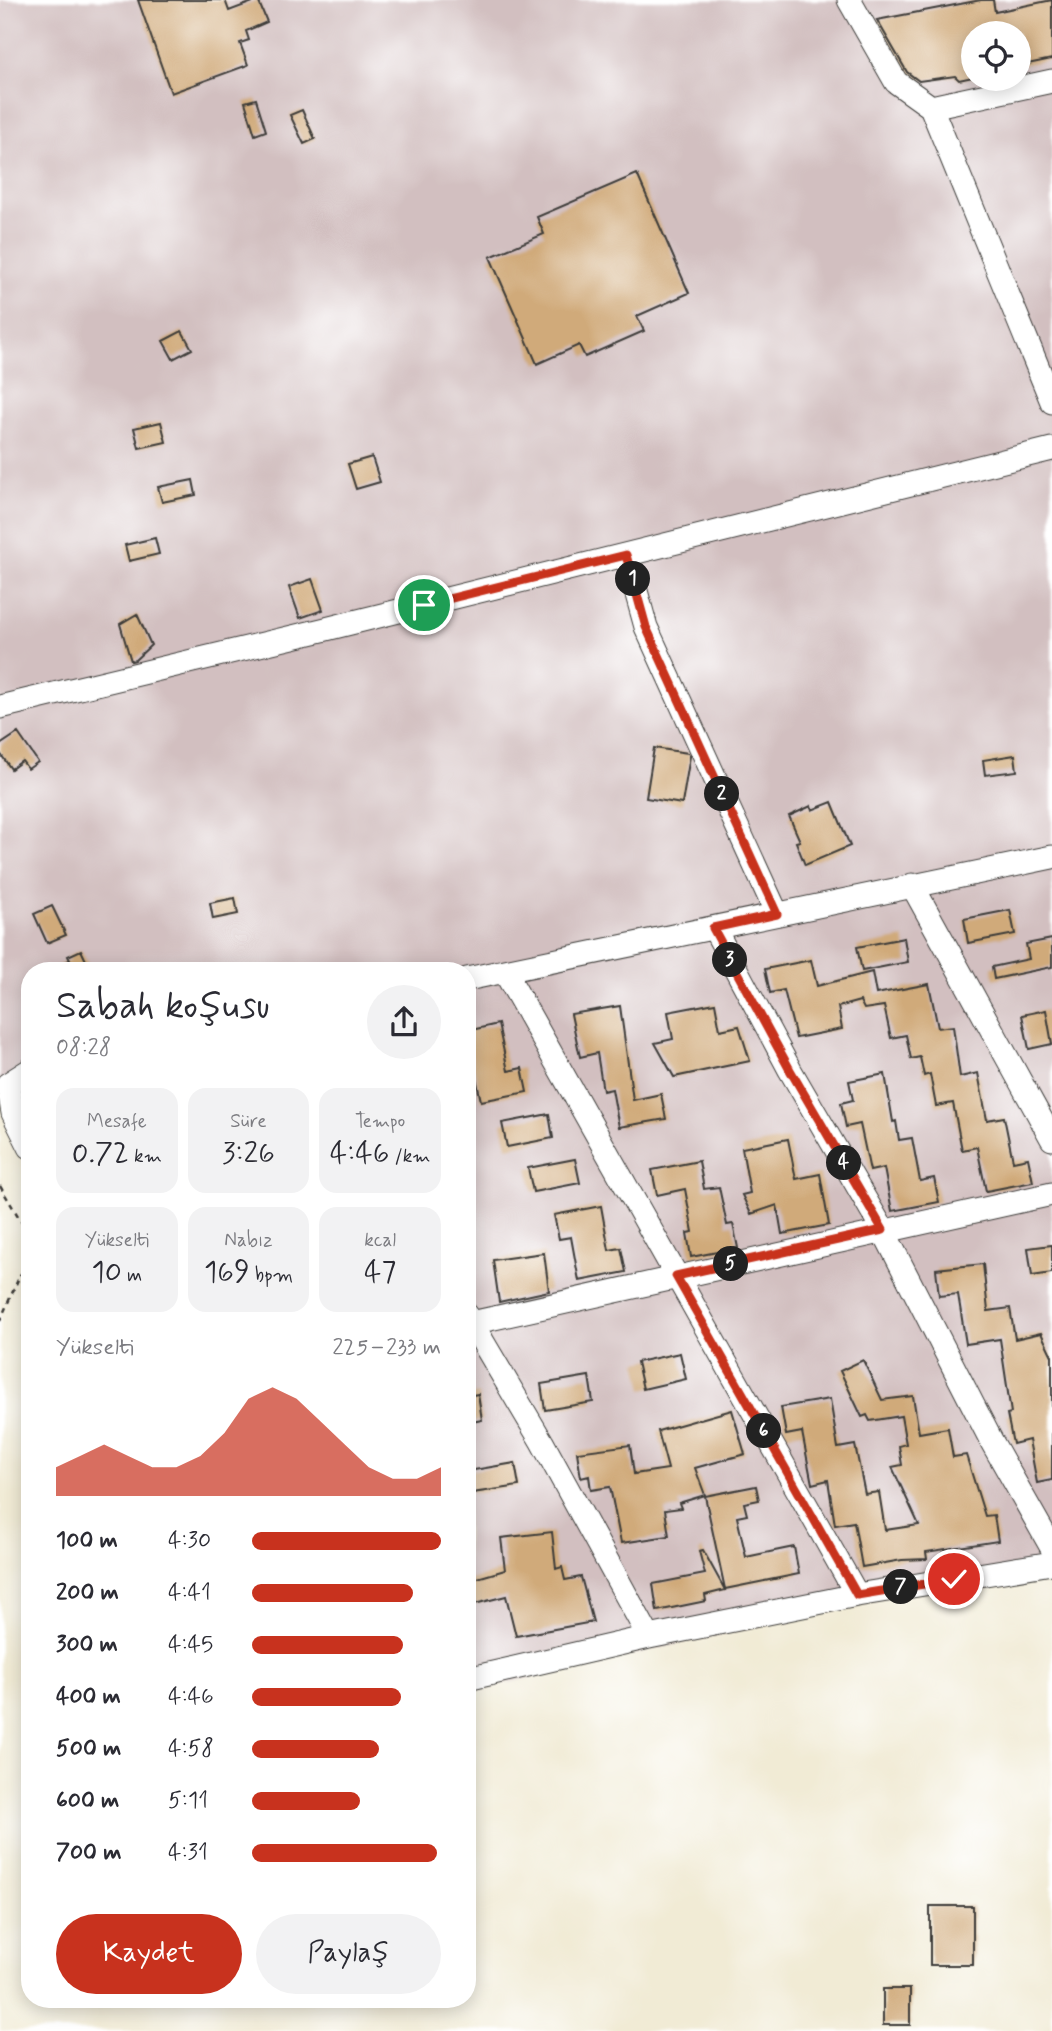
<!DOCTYPE html>
<html lang="tr">
<meta charset="utf-8">
<style>
body{margin:0;font-family:Mynerve,sans-serif;background:#f2f2f3;color:#2b2b33;height:100vh;display:flex;flex-direction:column;font-size:26px;white-space:nowrap}
*{box-sizing:border-box;margin:0}
p{font-size:23px;color:#7c7c81}
.icon{flex:none;width:38px;height:38px;fill:none;stroke:currentColor;stroke-width:2;stroke-linecap:round;stroke-linejoin:round}
.map{position:relative;flex:1;overflow:hidden}
.panel{position:absolute;left:21px;top:962px;width:455px;height:1046px;display:flex;flex-direction:column;background:#fff;border-radius:28px;box-shadow:0 4px 18px #0003}
.panel>*{flex:none}
.tools{position:absolute;left:961px;top:21px;display:grid;gap:14px}
.tools a{display:grid;place-items:center;width:70px;height:70px;border-radius:50%;background:#fff;box-shadow:0 4px 18px #0003;font-size:35px}
.pin{position:absolute;display:grid;place-items:center;width:60px;height:60px;color:#fff;margin:-30px;border:4px solid #fff;border-radius:50%;box-shadow:0 2px 7px #0007}
.km{position:absolute;width:35px;height:35px;margin:-18px;border-radius:50%;background:#222;color:#fff;font-size:19px;line-height:35px;text-align:center}
.round{display:grid;place-items:center;flex:none;width:74px;height:74px;border-radius:37px;background:#f2f2f3}
.head{display:flex;align-items:center;justify-content:space-between;height:119px;padding:0 35px}
h1{font-size:38px;font-weight:600;line-height:52px}
.figures{display:grid;grid-template-columns:repeat(3,1fr);gap:10px;height:119px;padding:7px 35px}
.figures div{display:grid;align-content:center;border-radius:18px;background:#f2f2f3;text-align:center}
.figures b{font-size:30px;font-weight:600}
.figures small{font-size:19px;font-weight:400}
.figures p{font-size:19px}
.chart{height:196px;padding:14px 35px}
.chart p{display:flex;justify-content:space-between}
.chart svg{width:100%;height:126px;margin-top:7px;fill:#c8321e;opacity:.7}
.button{display:flex;gap:14px;margin-top:auto;padding:14px 35px}
.button a{flex:1;height:80px;border-radius:42px;background:#c8321e;color:#fff;font-size:28px;font-weight:600;line-height:80px;text-align:center}
.button a+a{background:#f2f2f3;color:#2b2b33}
ul{padding:0 35px;list-style:none;font-size:23px}
li{display:grid;grid-template-columns:112px 84px 1fr;align-items:center;height:52px}
li i{height:18px;border-radius:9px;background:#c8321e}
.map>svg:first-child{display:block}
.industrial{fill:#d2bfc0;fill-rule:evenodd}
.building{fill:#d0aa7a}
.lines{fill:none;stroke-linecap:round;stroke-linejoin:round}
.minor-casing{stroke:#3c3b38;stroke-width:25}
.path{stroke:#3c3b38;stroke-width:2.5;stroke-dasharray:5 5;stroke-linecap:butt}
.minor{stroke:#fff;stroke-width:23}
.route-casing{stroke:#fff;stroke-width:14}
.route{stroke:#c8321e;stroke-width:9}
</style>
<div class="map">
<svg width="1052" height="2031" viewBox="0 0 1052 2031">
<rect width="100%" height="100%" fill="#fff"/>
<filter id="ink" filterUnits="userSpaceOnUse"><feTurbulence type="fractalNoise" baseFrequency=".0143" numOctaves="2"/><feDisplacementMap in="SourceGraphic" scale="14" xChannelSelector="R" yChannelSelector="G"/><feConvolveMatrix kernelMatrix="1 2 1 2 8 2 1 2 1" color-interpolation-filters="sRGB"/></filter>
<filter id="wash" filterUnits="userSpaceOnUse"><feTurbulence type="fractalNoise" baseFrequency=".00686" numOctaves="4" result="noise"/><feDisplacementMap in="SourceGraphic" scale="28" xChannelSelector="R" yChannelSelector="G"/><feGaussianBlur stdDeviation="1.57" result="paint"/><feColorMatrix in="noise" values="0 0 0 0 0 0 0 0 0 0 0 0 0 0 0 0 0 1.4 0 .05"/><feComposite in="paint" operator="in"/></filter>
<g filter="url(#wash)">
<rect width="100%" height="100%" fill="#f1ebd5"/>
<path class="industrial" d="M0 0H1052V1559L467 1692V971H30V1152L0 1091ZM973 33H1018V79H973Z"/>
<g id="blocks">
<path class="building" d="M138 0H225L229 11 258 0 267 22 246 31 249 40 240 43 248 65 171 93Z
M981 0H993L995 12 1052 0V59L1018 66V33H973V77L959 80 955 76 919 81 907 72 877 20Z
M256 99 266 131 255 135 245 102Z
M302 110 315 139 304 144 290 115Z
M637 174 689 293 637 316 644 331 585 357 579 345 537 364 490 257 544 234 537 217Z
M182 331 192 349 173 359 163 341Z
M161 422 166 442 139 448 134 428Z
M372 457 380 482 356 489 348 464Z
M193 480 196 495 162 502 158 487Z
M155 538 159 554 129 561 125 545Z
M312 579 323 610 300 618 289 587Z
M137 614 151 645 135 660 131 661 120 624Z
M18 733 38 762 28 769 22 761 11 769 0 753V745Z
M654 748 688 753 690 756 682 804 646 798Z
M1015 755 1017 771 985 775 983 760Z
M832 802 850 846 805 865 796 842 800 841 789 816 811 806 812 810Z
M235 898 238 914 213 919 210 903Z
M52 906 66 935 47 943 34 914Z
M1010 910 1015 934 968 943 964 919Z
M904 938 908 962 862 971 857 947Z
M1052 939V967L994 979 992 967 1029 959 1026 944Z
M81 950 91 971H46L70 960 68 956Z
M811 960 817 986 872 972 876 994 929 984 938 1028 953 1026 960 1077 978 1073 987 1120 1004 1117 1013 1161 1028 1158 1033 1182 986 1191 977 1147 962 1150 953 1103 936 1106 930 1074 924 1076 920 1057 911 1059 906 1035 891 1038 884 1006 864 1009 860 1001 838 1007 842 1029 796 1038 784 990 770 993 765 969Z
M715 1003 720 1030 739 1026 750 1061 674 1077 655 1043 673 1039 668 1012Z
M620 1006 633 1100 661 1094 666 1119 619 1127 612 1089 603 1091 597 1053 580 1057 571 1014Z
M1046 1010 1052 1044 1029 1049 1022 1015Z
M498 1024 508 1071 522 1068 527 1092 481 1101 471 1055 467 1056V1031Z
M885 1074 893 1122 896 1121 899 1140 912 1138 920 1181 934 1178 939 1202 892 1211 884 1168 870 1171 860 1124 846 1127 841 1103 853 1100 849 1081Z
M549 1114 553 1138 507 1147 502 1123Z
M788 1139 796 1179 820 1174 829 1225 782 1234 777 1205 751 1214 742 1195 750 1193 742 1148Z
M575 1159 580 1183 533 1192 528 1168Z
M699 1161 704 1189 719 1187 727 1225 733 1224 738 1248 691 1257 687 1233 693 1232 685 1189 657 1195 652 1170Z
M601 1206 609 1250 621 1248 626 1272 579 1281 571 1237 559 1239 554 1215Z
M1052 1245V1273L1032 1276 1028 1248Z
M544 1253 549 1291 499 1302 493 1260Z
M983 1264 988 1311 1010 1308 1015 1339 1041 1333 1052 1356V1480L1037 1483 1029 1440 1013 1444 1007 1414 1011 1413 1000 1339 966 1344 958 1294 939 1296 936 1269Z
M680 1353 686 1379 643 1389 637 1362Z
M863 1360 882 1400 913 1396 919 1433 948 1428 953 1457 966 1455 985 1516 994 1515 998 1541 926 1552 927 1559 902 1560 862 1567 854 1522 835 1525 828 1480 812 1484 802 1432 786 1435 781 1407 830 1399 838 1448 855 1445 865 1494 879 1492 885 1530 919 1525 892 1467 902 1465 899 1446 906 1444 901 1416 870 1421 867 1415 862 1417 840 1371Z
M589 1376 593 1402 545 1410 541 1384Z
M478 1394 482 1420 467 1423V1396Z
M732 1410 745 1454 695 1468 705 1495 679 1503 681 1508 665 1510 669 1536 621 1543 610 1487 591 1490 589 1476 581 1478 577 1452 630 1445 634 1474 668 1469 658 1431Z
M515 1463 519 1486 472 1493 468 1471Z
M756 1486 759 1500 744 1503 747 1515 737 1517 746 1557 794 1547 799 1574 725 1589 705 1496Z
M552 1532 556 1569 562 1567 565 1580 581 1577 593 1622 516 1636 506 1596 467 1606V1581L505 1570 501 1538Z
M703 1550 725 1590 705 1595 706 1601 657 1611 653 1584 705 1574 699 1551Z
M930 1906H973V1965H930Z
M883 1989H910V2025H883Z"/>
</g>
</g>
<g filter="url(#ink)">
<use href="#blocks" fill-opacity="0" stroke="#3c3b38" stroke-width="2"/>
<g class="lines">
<g class="minor-casing">
<path id="minor" d="M849 0 896 82 931 107
M1052 81 931 107 1052 402
M626 555 646 627 777 914
M0 707 322 630 1052 449
M912 885 1052 1139
M714 928 790 1070 883 1230 992 1442 1052 1548
M505 972 857 1595
M467 979 1052 857
M30 1070 8 1084 13 1113 30 1147
M467 1315 542 1442 649 1637
M467 1324 1052 1194
M467 1679 649 1637 857 1595 1052 1563"/>
</g>
<path class="path" d="M0 1186 30 1236
M0 1321 20 1275 30 1266"/>
<use href="#minor" class="minor"/>
</g>
</g>
<g class="lines" filter="url(#ink)">
<g class="route-casing">
<path id="route" d="M424 605 626 555 646 627 777 914 713 928 790 1070 883 1230 676 1276 857 1595 954 1579"/>
</g>
<use href="#route" class="route"/>
</g>
</svg>
<div class="tools">
<a><svg class="icon" aria-label="locate" viewBox="0 0 24 24"><circle cx="12" cy="12" r="6"/><path d="M12 2v4M12 18v4M2 12h4M18 12h4"/></svg></a>
</div>
<div class="pin" style="left:424px;top:605px;background:#1e9e55"><svg class="icon" aria-label="arrive" viewBox="0 0 24 24"><path d="M6 21V4h12l-3 4 3 4H6"/></svg></div>
<div class="pin" style="left:954px;top:1579px;background:#d93025"><svg class="icon" aria-label="check" viewBox="0 0 24 24"><path d="M5 12l5 5 9-10"/></svg></div>
<b class="km" style="left:633px;top:579px">1</b>
<b class="km" style="left:722px;top:794px">2</b>
<b class="km" style="left:730px;top:960px">3</b>
<b class="km" style="left:844px;top:1163px">4</b>
<b class="km" style="left:731px;top:1264px">5</b>
<b class="km" style="left:764px;top:1431px">6</b>
<b class="km" style="left:901px;top:1587px">7</b>
<section class="panel">
<div class="head"><div><h1>Sabah koşusu</h1><p>08:28</p></div><a class="round"><svg class="icon" aria-label="share" viewBox="0 0 24 24"><path d="M12 15V3M7 8l5-5 5 5M5 13v7h14v-7"/></svg></a></div>
<div class="figures">
<div><p>Mesafe</p><b>0.72<small> km</small></b></div>
<div><p>Süre</p><b>3:26</b></div>
<div><p>Tempo</p><b>4:46<small> /km</small></b></div>
</div>
<div class="figures">
<div><p>Yükselti</p><b>10<small> m</small></b></div>
<div><p>Nabız</p><b>169<small> bpm</small></b></div>
<div><p>kcal</p><b>47</b></div>
</div>
<div class="chart"><p><span>Yükselti</span>225–233 m</p>
<svg viewBox="0 0 160 44" preserveAspectRatio="none"><path d="M0 44V34L10 30L20 26L30 30L40 34L50 34L60 30L70 22L80 10L90 6L100 10L110 18L120 26L130 34L140 38L150 38L160 34V44z"/></svg>
</div>
<ul>
<li><b>100 m</b>4:30<i style="width:100%"></i></li>
<li><b>200 m</b>4:41<i style="width:85%"></i></li>
<li><b>300 m</b>4:45<i style="width:80%"></i></li>
<li><b>400 m</b>4:46<i style="width:79%"></i></li>
<li><b>500 m</b>4:58<i style="width:67%"></i></li>
<li><b>600 m</b>5:11<i style="width:57%"></i></li>
<li><b>700 m</b>4:31<i style="width:98%"></i></li>
</ul>
<div class="button"><a>Kaydet</a><a>Paylaş</a></div>
</section>
</div>
